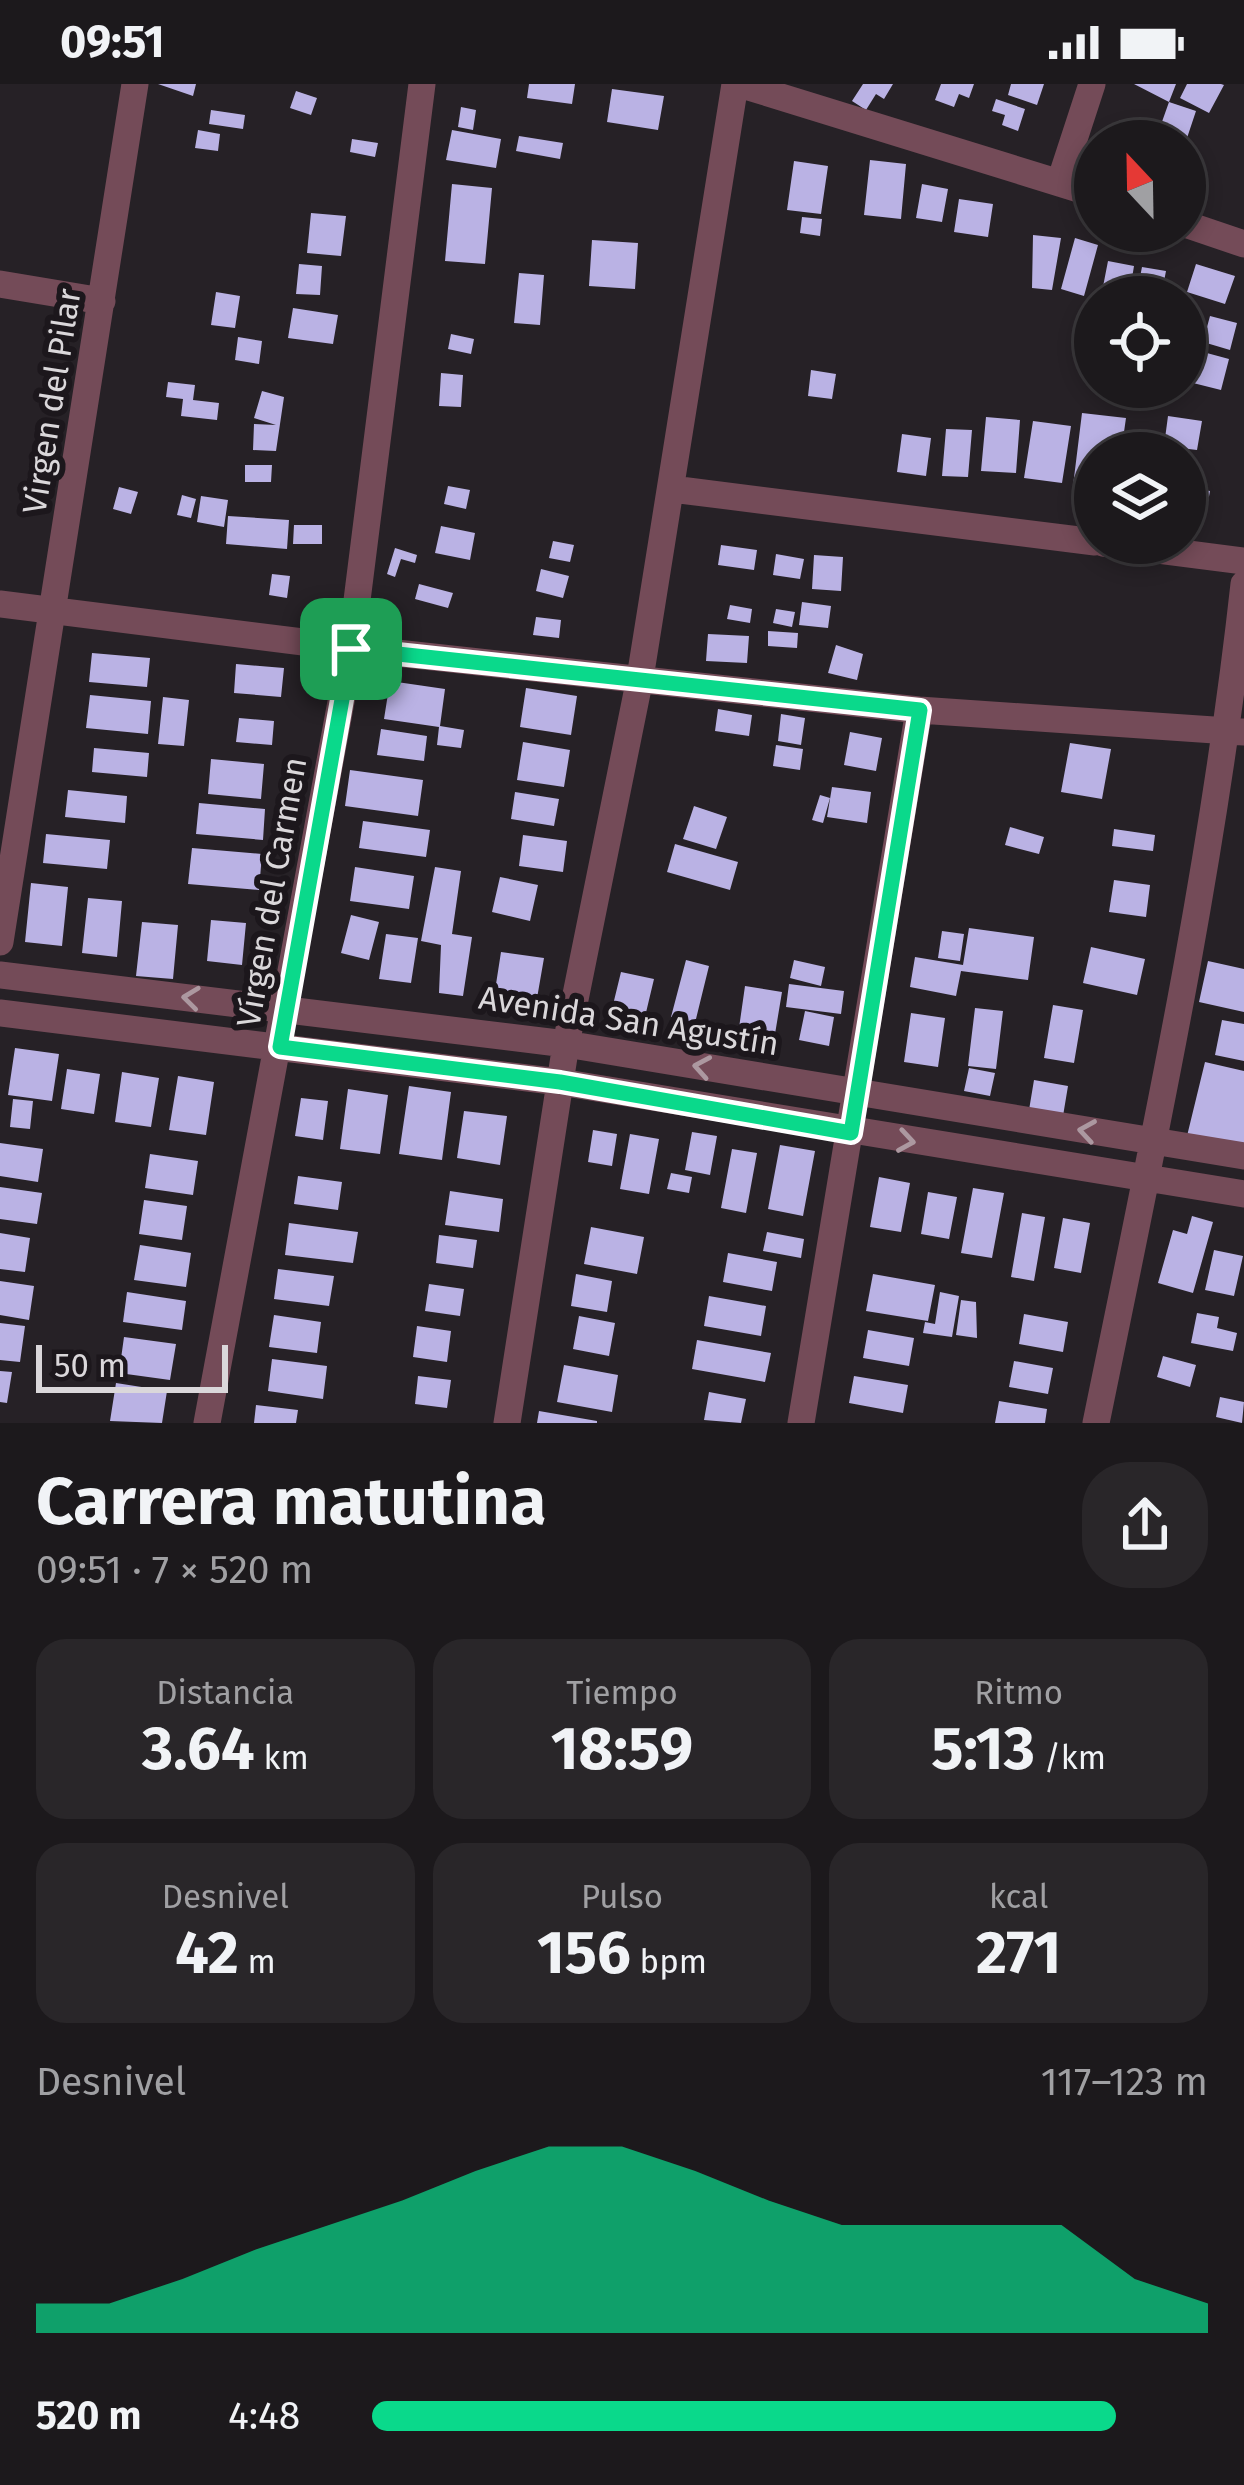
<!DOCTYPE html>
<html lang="es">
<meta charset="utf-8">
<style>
body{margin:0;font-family:"Fira Sans",sans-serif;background:#292629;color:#f1f3f6;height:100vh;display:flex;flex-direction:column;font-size:45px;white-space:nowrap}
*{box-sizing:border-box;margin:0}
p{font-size:39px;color:#a0a0a3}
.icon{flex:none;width:66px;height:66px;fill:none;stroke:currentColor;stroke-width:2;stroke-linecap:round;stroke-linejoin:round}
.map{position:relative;height:1339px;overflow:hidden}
.panel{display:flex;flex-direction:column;background:#1c191c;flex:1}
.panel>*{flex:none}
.needle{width:78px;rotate:338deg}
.buttons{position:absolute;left:1074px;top:36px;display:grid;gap:24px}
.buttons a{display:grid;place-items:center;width:132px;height:132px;border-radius:50%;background:#1c191c;box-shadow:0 6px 18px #0003,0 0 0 3px #3a383b;font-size:60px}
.scale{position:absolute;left:36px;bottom:30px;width:192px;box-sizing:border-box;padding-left:12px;border:6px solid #dad7da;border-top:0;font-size:33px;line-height:42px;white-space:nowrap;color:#dad7da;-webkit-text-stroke:9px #1c171c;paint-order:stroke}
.pin{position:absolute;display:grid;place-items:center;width:102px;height:102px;color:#fff;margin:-51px;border-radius:24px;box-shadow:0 6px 18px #0006}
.round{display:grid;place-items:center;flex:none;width:126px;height:126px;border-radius:48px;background:#292629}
.headline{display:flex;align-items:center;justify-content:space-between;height:204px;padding:0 36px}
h1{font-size:66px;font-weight:700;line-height:90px}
.stats{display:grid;grid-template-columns:repeat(3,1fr);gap:18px;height:204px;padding:12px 36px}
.stats div{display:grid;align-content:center;border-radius:30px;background:#292629;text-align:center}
.stats b{font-size:60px;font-weight:700}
.stats small{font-size:33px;font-weight:400}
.stats p{font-size:33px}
.chart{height:336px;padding:24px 36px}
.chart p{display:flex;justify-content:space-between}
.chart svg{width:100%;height:216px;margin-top:12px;fill:#0ad98b;opacity:.7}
ul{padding:0 36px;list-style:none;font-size:39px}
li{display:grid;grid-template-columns:192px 144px 1fr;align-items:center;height:90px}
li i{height:30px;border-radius:15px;background:#0ad98b}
.status{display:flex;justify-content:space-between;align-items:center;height:84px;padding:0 60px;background:#1c191c;direction:ltr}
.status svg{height:33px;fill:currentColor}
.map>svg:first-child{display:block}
.building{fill:#bab2e4}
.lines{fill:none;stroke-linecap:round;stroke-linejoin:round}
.minor{stroke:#744b58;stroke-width:27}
.oneway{stroke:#ac98a0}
.route-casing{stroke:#fff;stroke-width:24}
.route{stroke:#0ad98b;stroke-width:15}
.labels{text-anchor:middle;stroke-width:12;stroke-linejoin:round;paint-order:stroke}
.street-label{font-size:33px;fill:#dad7da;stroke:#1c171c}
</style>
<div class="status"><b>09:51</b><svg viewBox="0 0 49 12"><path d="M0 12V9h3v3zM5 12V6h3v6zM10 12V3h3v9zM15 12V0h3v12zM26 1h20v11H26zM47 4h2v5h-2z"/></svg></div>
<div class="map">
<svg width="1244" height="1339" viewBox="0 0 1244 1339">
<rect width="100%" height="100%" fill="#262126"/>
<path class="building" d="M158 0H196L193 12Z
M529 0H575L572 20 527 14Z
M863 0H893L884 15 876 10 866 26 852 17Z
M941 0H974L969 14 959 10 954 23 935 16Z
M1011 0H1044L1037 21 1008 11Z
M1134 0H1176L1169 18 1196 27 1186 57H1113L1120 36 1158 49 1169 18Z
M1187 0H1221L1224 1 1209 29 1180 14Z
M612 5 664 12 658 46 607 38Z
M296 7 317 14 311 31 290 24Z
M996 15 1025 25 1018 47 1002 41 1005 31 992 27Z
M461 23 476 26 473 46 458 43Z
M211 26 245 31 243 45 209 40Z
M198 46 220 50 218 67 195 64Z
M452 46 501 55 496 84 446 76Z
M519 52 563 59 560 75 516 67Z
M352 55 378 59 375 73 350 68Z
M870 76 906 80 901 135 864 131Z
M794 77 828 82 821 130 787 126Z
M452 100 492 104 485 180 445 177Z
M922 100 948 105 942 138 916 134Z
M959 115 993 120 988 153 954 148Z
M311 129 346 132 341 172 307 169Z
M802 133 822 135 820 152 800 149Z
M1033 151 1061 154 1052 206 1032 204Z
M1075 154 1098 161 1084 212 1061 205Z
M592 156 638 159 635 205 589 202Z
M1108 177 1134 182 1129 213H1101Z
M299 180 322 182 320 211 296 210Z
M1196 180 1235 192 1225 220 1187 208Z
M1142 183 1166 187 1161 213H1136Z
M519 189 544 191 540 241 514 239Z
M216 208 240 212 235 244 211 241Z
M293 224 338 231 333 260 288 254Z
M1210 232 1237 239 1230 266 1203 258Z
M451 250 474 255 471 270 448 265Z
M238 253 262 257 259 280 235 276Z
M1086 264 1095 265V290L1083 289Z
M1192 265 1229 275 1221 306 1185 297Z
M811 286 836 290 832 315 808 312Z
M441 289 463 291 461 323 439 322Z
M168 298 195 301 193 316 219 319 217 336 181 332 183 315 166 313Z
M262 307 284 313 276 367 253 366 254 340 276 341 254 334Z
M1082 329 1126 334 1121 369H1095V413L1072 410Z
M1168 332 1202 337 1197 366 1164 362Z
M986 333 1020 336 1016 389 981 387Z
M1033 337 1071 342 1062 399 1024 394Z
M946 345 972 346 968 393 942 392Z
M902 350 931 354 926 392 897 388Z
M245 381H272L271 398H245Z
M448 402 470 406 466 425 444 420Z
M119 403 138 408 131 430 113 425Z
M1185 403 1210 407 1205 434 1185 431Z
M182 411 196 415 191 434 177 431Z
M201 412 228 416 224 443 197 438Z
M228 432 289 436 287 465 226 460Z
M294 441H322V460H293Z
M441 442 475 449 470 476 435 469Z
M553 457 574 461 570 478 549 474Z
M721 461 757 466 754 486 718 481Z
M395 464 417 471 415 479 401 475 395 493 387 490Z
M776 470 804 475 800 495 773 491Z
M814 471 843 473 841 507 812 505Z
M541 485 569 492 563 514 536 507Z
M272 490 290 492 287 514 269 511Z
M419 500 453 509 448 524 415 515Z
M802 518 831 522 828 544 799 541Z
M730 521 752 525 750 539 727 535Z
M776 525 795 528 792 543 773 539Z
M536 533 561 536 559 554 533 551Z
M768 547 798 549 797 564 768 562Z
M708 550 749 552 747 579 706 577Z
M836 561 863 570 857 596 828 589Z
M92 569 150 574 147 603 89 598Z
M236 580 284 584 281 613 234 609Z
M390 597 445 605 440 642 464 646 461 664 437 661 439 643 384 635Z
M526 604 577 612 571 651 520 643Z
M90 611 151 617 148 650 86 644Z
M163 613 189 616 184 662 158 660Z
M718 625 752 631 749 652 715 647Z
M781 630 805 634 801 661 778 657Z
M239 634 274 637 272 661 236 658Z
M381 645 427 652 424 677 377 671Z
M850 648 882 654 876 687 844 681Z
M523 658 570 666 564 703 517 696Z
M1070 659 1111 665 1102 715 1061 708Z
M776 661 803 665 800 686 773 682Z
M94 664 149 669 147 693 92 688Z
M211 675 264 680 261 715 208 710Z
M350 686 423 696 418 732 345 722Z
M832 703 871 708 867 739 827 733Z
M68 706 127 712 125 739 65 733Z
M515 708 559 715 554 742 511 735Z
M820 711 830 714 823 739 812 736Z
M199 719 265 725 263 756 196 750Z
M694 722 727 733 716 765 683 755Z
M363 737 430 746 426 773 359 764Z
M1010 743 1044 753 1039 770 1005 761Z
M1114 745 1155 751 1153 767 1112 762Z
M46 750 110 756 107 785 43 779Z
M523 751 567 757 563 788 519 782Z
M675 760 738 778 730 806 667 788Z
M192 764 262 770 259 806 188 800Z
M355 783 414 792 409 825 350 817Z
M435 783 461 787 452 850 472 853 463 912 439 909 441 861 421 857Z
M500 793 538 801 530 837 492 828Z
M1114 796 1150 801 1146 833 1109 828Z
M31 799 68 803 62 862 25 858Z
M88 814 122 817 117 873 82 869Z
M351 831 379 838 369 876 341 869Z
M211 836 246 839 242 881 207 877Z
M142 838 178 841 173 895 136 892Z
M969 844 1034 853 1028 896 961 887 956 912 910 903 915 873 963 881Z
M942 847 964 850 960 877 938 874Z
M386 850 418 854 411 899 379 895Z
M1091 863 1145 875 1137 911 1083 899Z
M501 868 544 874 536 920 494 913Z
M686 876 709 882 695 939 671 933Z
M794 876 825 883 821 902 790 894Z
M1208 877 1244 885V928L1199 918Z
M621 888 654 895 644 937 611 929Z
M789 900 844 907 841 930 786 923Z
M745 902 782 908 774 956 738 951Z
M1053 921 1083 926 1074 979 1044 974Z
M975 924 1003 927 996 985 968 982Z
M805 927 834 933 829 962 799 956Z
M911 929 945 934 938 983 904 978Z
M1222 936 1244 940V977L1215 971Z
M15 964 59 970 52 1017 8 1011Z
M1205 978 1244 987V1066L1187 1052Z
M969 984 995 989 990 1012 964 1007Z
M67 985 100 990 94 1030 61 1025Z
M122 988 159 994 151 1043 115 1038Z
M178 992 214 998 206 1051 169 1046Z
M1034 996 1068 1002 1063 1032 1029 1026Z
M409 1002 451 1008 442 1076 399 1070Z
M348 1005 388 1011 380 1070 340 1065Z
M301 1014 328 1017 323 1056 295 1052Z
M13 1015 33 1017 30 1045 10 1043Z
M464 1027 507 1032 500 1081 457 1074Z
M593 1046 617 1050 612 1082 588 1078Z
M692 1048 717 1052 710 1091 685 1086Z
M630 1050 659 1055 649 1110 620 1105Z
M0 1059 43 1065 38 1098 0 1092Z
M780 1061 815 1067 803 1132 768 1125Z
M732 1065 757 1069 746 1129 721 1124Z
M150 1070 198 1077 193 1111 145 1104Z
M671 1089 692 1093 689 1109 667 1105Z
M298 1092 342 1098 338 1126 294 1120Z
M879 1093 910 1099 901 1148 870 1143Z
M0 1103 42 1109 37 1140 0 1135Z
M973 1104 1004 1109 992 1174 961 1169Z
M450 1107 503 1115 499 1148 445 1141Z
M928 1108 957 1113 949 1155 921 1150Z
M144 1116 187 1122 182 1156 139 1150Z
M1022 1129 1045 1133 1034 1197 1011 1193Z
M1192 1132 1213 1138 1193 1209 1158 1199 1173 1146 1187 1150Z
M1063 1134 1090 1139 1081 1189 1054 1184Z
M289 1139 358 1148 353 1179 285 1171Z
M591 1143 644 1153 637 1190 584 1180Z
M767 1148 804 1155 801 1174 763 1167Z
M0 1149 30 1154 25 1188 0 1185Z
M439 1151 477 1156 473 1184 436 1179Z
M140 1161 191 1169 186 1203 134 1196Z
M1214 1166 1243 1172 1234 1212 1205 1206Z
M728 1169 777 1178 772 1207 723 1198Z
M278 1185 334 1192 329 1222 274 1215Z
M576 1190 612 1197 607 1228 571 1222Z
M873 1190 935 1201 928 1237 866 1227Z
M0 1197 34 1202 29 1236 0 1231Z
M429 1200 464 1205 460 1232 425 1227Z
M127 1208 186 1217 182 1246 123 1238Z
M940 1208 959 1212 952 1253 923 1249 925 1238 935 1240Z
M709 1212 766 1222 761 1252 704 1242Z
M961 1216 976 1218 977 1254 956 1251Z
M1197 1229 1219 1233 1217 1244 1237 1249 1233 1267 1191 1259Z
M1024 1230 1068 1238 1063 1268 1019 1260Z
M274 1231 321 1238 317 1269 269 1263Z
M579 1232 615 1239 609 1272 573 1265Z
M0 1239 25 1242 20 1278 0 1276Z
M417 1242 451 1247 447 1278 413 1273Z
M868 1246 914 1254 909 1282 863 1274Z
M124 1253 176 1260 170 1296 119 1289Z
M697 1256 771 1269 765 1298 692 1285Z
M1163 1272 1196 1281 1190 1303 1157 1293Z
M272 1275 327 1282 323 1315 268 1307Z
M1014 1277 1053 1284 1048 1310 1009 1303Z
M564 1281 618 1291 612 1328 557 1318Z
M0 1287 12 1288 7 1319 0 1318Z
M418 1292 451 1296 447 1324 415 1320Z
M854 1292 908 1301 903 1329 849 1319Z
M116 1299 167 1307 162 1339 110 1337Z
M709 1308 746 1315 741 1339 704 1336Z
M1220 1313 1244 1318 1242 1339 1216 1333Z
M999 1317 1047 1325 1045 1339H995Z
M256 1321 298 1326 296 1339H254Z
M539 1327 597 1337V1339H537Z"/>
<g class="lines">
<path class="minor" d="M739 0 1095 110
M1060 98 1092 0
M1185 140 1244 160
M0 200 102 217
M672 405 1095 458
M1103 459 1244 477
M0 520 351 564 919 626 1244 648
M0 858 135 0
M0 891 566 960 1244 1072
M0 929 560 998 1244 1110
M207 1339 351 564 422 0
M507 1339 566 960 640 594 735 0
M801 1339 919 626
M1096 1339C1153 1060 1213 783 1244 500"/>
</g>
<defs><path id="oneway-chevron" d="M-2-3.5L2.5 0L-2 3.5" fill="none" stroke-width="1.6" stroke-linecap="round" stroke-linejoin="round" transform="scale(3)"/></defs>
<g class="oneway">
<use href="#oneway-chevron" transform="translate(191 914) rotate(-173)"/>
<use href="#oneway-chevron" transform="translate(702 983) rotate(-170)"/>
<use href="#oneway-chevron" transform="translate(1087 1047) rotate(-171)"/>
<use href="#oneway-chevron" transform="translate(906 1057) rotate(9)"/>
</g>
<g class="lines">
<g class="route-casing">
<path id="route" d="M351 565 920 626 851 1049 560 998 280 963Z"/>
</g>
<use href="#route" class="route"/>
</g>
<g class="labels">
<g class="street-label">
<text transform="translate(51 317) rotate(-81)" y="12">Virgen del Pilar</text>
<text transform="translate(271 808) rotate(-80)" y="12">Vírgen del Carmen</text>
<text transform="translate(629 936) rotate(9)" y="12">Avenida San Agustín</text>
</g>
</g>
</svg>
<div class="buttons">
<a><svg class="needle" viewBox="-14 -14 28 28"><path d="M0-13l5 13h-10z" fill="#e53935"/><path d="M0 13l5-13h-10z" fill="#a0a0a3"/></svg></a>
<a><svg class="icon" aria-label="locate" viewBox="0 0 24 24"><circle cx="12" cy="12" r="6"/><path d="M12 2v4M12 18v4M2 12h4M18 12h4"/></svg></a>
<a><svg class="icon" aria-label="layers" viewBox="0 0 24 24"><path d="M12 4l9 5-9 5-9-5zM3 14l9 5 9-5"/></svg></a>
</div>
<div class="scale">50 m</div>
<div class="pin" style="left:351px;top:565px;background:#1e9e55"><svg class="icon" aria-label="arrive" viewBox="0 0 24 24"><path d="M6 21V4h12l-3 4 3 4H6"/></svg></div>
</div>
<section class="panel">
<div class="headline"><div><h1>Carrera matutina</h1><p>09:51 · 7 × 520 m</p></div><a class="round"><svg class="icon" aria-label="share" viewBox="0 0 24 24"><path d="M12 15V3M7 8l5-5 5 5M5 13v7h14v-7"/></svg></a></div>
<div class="stats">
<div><p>Distancia</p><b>3.64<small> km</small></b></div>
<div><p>Tiempo</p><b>18:59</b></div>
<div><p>Ritmo</p><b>5:13<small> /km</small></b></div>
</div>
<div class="stats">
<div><p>Desnivel</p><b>42<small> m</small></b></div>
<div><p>Pulso</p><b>156<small> bpm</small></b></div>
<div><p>kcal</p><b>271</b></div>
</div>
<div class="chart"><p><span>Desnivel</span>117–123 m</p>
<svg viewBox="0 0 160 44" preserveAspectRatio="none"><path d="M0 44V38L10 38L20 33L30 27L40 22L50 17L60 11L70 6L80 6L90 11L100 17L110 22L120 22L130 22L140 22L150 33L160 38V44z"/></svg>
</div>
<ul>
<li><b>520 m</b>4:48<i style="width:89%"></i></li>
</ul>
</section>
